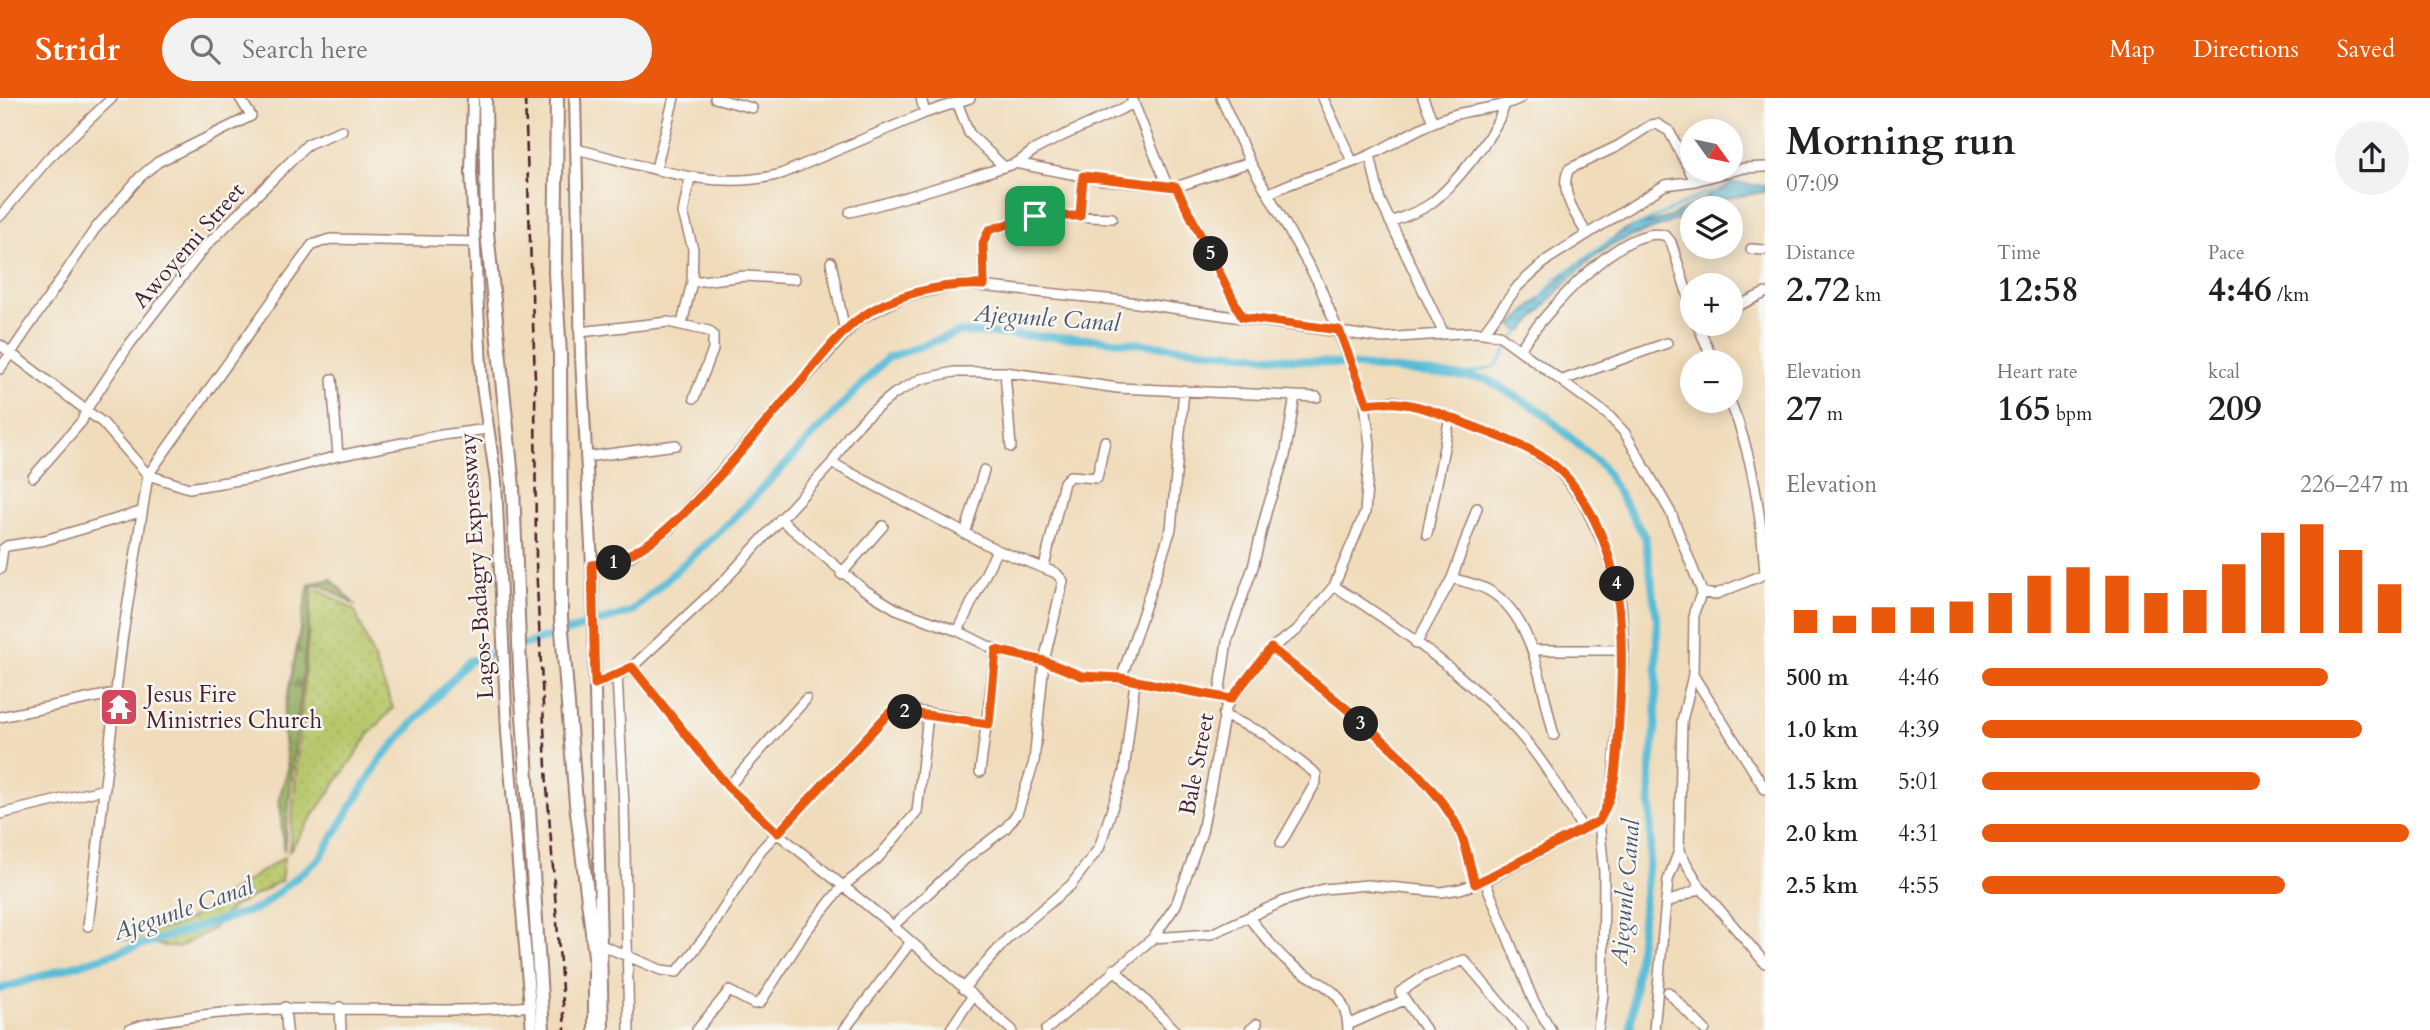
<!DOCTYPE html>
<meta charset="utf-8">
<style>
body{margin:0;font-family:Cardo,serif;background:#f2f2f2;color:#202124;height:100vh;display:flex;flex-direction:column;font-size:26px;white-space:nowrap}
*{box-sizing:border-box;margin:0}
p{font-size:23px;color:#757577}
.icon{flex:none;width:38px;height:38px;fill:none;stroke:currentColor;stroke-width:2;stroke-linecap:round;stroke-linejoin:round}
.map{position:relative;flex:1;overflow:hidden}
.side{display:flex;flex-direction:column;background:#fff;width:665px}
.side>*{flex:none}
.needle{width:46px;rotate:123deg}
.buttons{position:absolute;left:1680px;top:21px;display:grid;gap:14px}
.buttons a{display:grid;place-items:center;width:63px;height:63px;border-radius:50%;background:#fff;box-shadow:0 4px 18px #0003;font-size:35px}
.pin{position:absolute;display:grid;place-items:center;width:60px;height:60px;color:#fff;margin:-30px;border-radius:14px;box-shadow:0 4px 10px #0006}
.km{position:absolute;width:35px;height:35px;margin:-18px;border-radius:50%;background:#222;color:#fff;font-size:19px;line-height:35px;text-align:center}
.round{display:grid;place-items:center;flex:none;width:74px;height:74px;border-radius:37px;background:#f2f2f2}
.headline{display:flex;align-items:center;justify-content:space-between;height:119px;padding:0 21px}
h1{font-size:38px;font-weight:700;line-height:52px}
.figures{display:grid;grid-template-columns:repeat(3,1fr);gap:10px;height:119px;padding:7px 21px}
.figures div{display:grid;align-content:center}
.figures b{font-size:35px;font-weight:700}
.figures small{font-size:19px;font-weight:400}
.figures p{font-size:19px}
.chart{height:196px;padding:14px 21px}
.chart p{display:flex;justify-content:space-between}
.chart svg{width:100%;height:126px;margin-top:7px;stroke:#ea580c;stroke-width:6}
ul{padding:0 21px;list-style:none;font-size:23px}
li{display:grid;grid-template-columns:112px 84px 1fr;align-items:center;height:52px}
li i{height:18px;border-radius:9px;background:#ea580c}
header{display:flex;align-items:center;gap:42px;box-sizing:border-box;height:98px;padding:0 35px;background:#ea580c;color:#fff}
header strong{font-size:33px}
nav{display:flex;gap:38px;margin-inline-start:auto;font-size:24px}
.search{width:490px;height:63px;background:#f2f2f2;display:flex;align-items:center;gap:18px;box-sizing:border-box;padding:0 24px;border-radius:38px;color:#757577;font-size:26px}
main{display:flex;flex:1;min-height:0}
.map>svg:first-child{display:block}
.grass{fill:url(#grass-dots);stroke:#81734a;stroke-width:2}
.forest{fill:url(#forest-firs);stroke:#6e6644;stroke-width:2}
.water{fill:url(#water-rules);stroke:#516e80;stroke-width:2}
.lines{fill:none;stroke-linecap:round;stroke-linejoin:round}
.stream{stroke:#58bcd6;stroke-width:2.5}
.canal{stroke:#58bcd6;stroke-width:8}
.minor-casing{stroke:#9d7d72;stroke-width:12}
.major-casing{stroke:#9d7d72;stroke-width:14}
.highway-casing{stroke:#9d7d72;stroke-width:16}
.minor{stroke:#fff;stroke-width:9}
.major{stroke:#fff;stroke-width:10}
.highway{stroke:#fff;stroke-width:12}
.rail{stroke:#4a1f2b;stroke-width:2.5;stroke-dasharray:10 5;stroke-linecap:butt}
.route-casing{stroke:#fff;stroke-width:14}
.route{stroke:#ea580c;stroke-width:9}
.labels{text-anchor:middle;stroke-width:5;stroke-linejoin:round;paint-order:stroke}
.street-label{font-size:23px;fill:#4a1f2b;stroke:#f6f6f2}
.poi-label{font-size:23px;fill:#4a1f2b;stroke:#f6f6f2;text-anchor:start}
.water-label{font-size:24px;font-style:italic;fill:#4f5667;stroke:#f6f6f2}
</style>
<header>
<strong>Stridr</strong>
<div class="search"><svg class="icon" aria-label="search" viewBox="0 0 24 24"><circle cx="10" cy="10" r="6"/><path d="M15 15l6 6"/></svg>Search here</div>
<nav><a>Map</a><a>Directions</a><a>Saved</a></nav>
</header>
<main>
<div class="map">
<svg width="1765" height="932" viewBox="0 0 1765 932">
<defs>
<pattern id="grass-dots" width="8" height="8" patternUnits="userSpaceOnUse" patternTransform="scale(1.75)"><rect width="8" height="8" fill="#b8c76a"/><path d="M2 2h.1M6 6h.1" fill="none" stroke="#a0aa5c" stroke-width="1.8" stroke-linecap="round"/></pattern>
<pattern id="forest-firs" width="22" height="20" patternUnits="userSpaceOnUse" patternTransform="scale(1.75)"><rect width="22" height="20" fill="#92ac5e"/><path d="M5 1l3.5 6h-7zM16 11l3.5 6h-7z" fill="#798b4e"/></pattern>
<pattern id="water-rules" width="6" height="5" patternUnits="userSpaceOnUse" patternTransform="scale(1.75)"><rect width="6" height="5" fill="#58bcd6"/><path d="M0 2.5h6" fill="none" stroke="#4b98ae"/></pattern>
</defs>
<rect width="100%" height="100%" fill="#f6f6f2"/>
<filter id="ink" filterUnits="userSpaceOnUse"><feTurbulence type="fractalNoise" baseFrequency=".0143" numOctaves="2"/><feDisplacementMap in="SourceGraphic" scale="14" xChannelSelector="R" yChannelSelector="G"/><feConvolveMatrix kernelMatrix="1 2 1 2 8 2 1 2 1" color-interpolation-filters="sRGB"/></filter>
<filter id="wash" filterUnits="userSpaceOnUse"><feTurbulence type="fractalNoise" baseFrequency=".00686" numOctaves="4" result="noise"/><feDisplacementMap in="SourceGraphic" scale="28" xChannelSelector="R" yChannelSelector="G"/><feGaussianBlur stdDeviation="1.57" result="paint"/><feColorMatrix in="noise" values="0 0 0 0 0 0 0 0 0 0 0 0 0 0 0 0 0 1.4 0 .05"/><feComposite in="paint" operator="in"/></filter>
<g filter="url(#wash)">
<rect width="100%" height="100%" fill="#f0dbba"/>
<path class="grass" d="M321 492 355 513 393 610 371 634 289 753 312 493Z
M284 759 281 783 231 810 212 831 178 850 117 840 180 827Z"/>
<path class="forest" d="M331 481 356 508 322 487 312 488 284 754 279 700 288 671 282 626 309 486Z"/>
<path class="water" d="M1733 85 1765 88V94L1710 103 1692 110V113C1668 128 1647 132 1622 142 1586 157 1548 205 1522 234L1512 227 1568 174 1624 132 1670 119Z"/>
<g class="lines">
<path class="stream" d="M1633 130 1704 96 1716 95
M1542 199 1554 182 1612 141
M1513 243 1521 231
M1460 278 1496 268 1509 248"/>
<path class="canal" d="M0 891 259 810 319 761 381 661 469 563 631 514 730 424 887 260 960 234 1094 241 1486 281 1541 313 1602 368 1645 439 1657 521 1656 625 1650 674 1651 742 1630 932"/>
</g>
</g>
<g filter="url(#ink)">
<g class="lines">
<g class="minor-casing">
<path id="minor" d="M715 0 752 10
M921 0 925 15
M1323 0 1352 63
M1423 0 1433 24
M1132 1 1167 87
M957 4 969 35 1002 67
M576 51C644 67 712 95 781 76L925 15 970 0
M1370 57 1380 102 1444 236
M1015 65 1103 82 1176 89 1250 64
M656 70 674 0
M1176 89 1242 219
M1268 96C1301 78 1337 73 1370 57 1396 45 1419 28 1447 19 1472 10 1497 12 1521 0
M850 114C907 101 960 82 1014 66 1022 63 1029 55 1036 51 1068 34 1102 21 1134 5
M0 118 48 61 112 0
M1080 118 1083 78
M1390 124C1403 119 1419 114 1430 106 1455 87 1494 38 1504 9
M1587 136C1576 118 1558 92 1569 71L1618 48 1651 27 1657 26 1669 33 1695 83
M1751 151 1765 152
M831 164 845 234
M692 184 745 178 795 181
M983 187V144L990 132 1045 117 1112 120
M1731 211 1765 195
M682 226 692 184 693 151 683 115 690 80
M1697 226 1714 264
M580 234 668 224 709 233 713 237V252L694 300
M1484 234 1518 188 1548 161 1665 87 1695 83 1744 70 1765 69
M0 247 103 325 148 377 189 390 258 379 338 358 442 337 488 331
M1520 251C1541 220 1624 122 1666 138L1671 144 1692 210
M0 271 95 131 140 79 158 64 251 18 240 0
M1005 274 1011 349
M332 281 338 358
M1563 282 1667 245
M1730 303C1753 357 1761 417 1765 475
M586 359 676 347
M832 365 997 452 1056 475 1063 483 1044 563 1034 664 1017 716 1005 731 964 762 893 828
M33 379 82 323 86 312 129 247 205 149 308 46 342 32
M780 421 863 491 896 511 958 533 996 552 1044 563 1082 578 1121 581 1231 601
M965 436 984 372
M1427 436 1450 319
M592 467 631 458 670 430 858 222 903 199 960 186 1116 202 1382 240 1474 234 1499 237 1608 317 1625 335 1671 415 1702 494 1694 514 1693 577 1682 623 1679 753 1668 782 1654 932
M1044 469 1064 384 1070 378 1097 380 1105 343
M0 471 3 451 7 448 45 442 140 414
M841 476 883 428
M1452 480C1464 484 1477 486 1488 492 1535 518 1541 591 1554 637
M1334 488C1396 526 1469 580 1518 634 1544 663 1564 698 1583 732
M1702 494 1714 497 1765 476
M958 533 997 452
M1416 546 1452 480 1477 410
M1271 550C1324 593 1423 666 1455 725 1465 743 1469 766 1475 786
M1534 552H1624
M632 569 728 689 777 735 893 828 1012 932
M1693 577 1765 691
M1121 581 1171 431 1184 292
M595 586 617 578
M1219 597 1227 543 1253 469 1267 411 1285 358 1295 298
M1223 617 1263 635 1316 676V684L1281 745
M0 619 116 595
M980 674 996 552
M728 689 806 601
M0 716 105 691
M1679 753 1701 790 1765 865
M1485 783 1533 902 1551 932
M1666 805 1701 790
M1249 820C1261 834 1273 850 1286 862 1313 887 1347 885 1348 932
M88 828 122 543 148 377 312 147 330 141 475 144
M1153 840 1211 836 1284 803 1324 791 1367 787 1441 794 1460 791 1485 783 1599 723 1612 696 1624 552 1621 506 1605 449 1582 402 1558 371 1525 349 1426 310 1394 303 1367 306
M601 847 661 872 677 874 708 835 761 752 889 615C906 607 968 623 989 626
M1114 871 1175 932
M963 891 1008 840 1071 787 1099 750 1124 674 1135 584
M1668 894 1705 932
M285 909 287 932
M340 909 341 932
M1348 927 1404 902
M129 932C150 923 174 922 196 918 307 902 419 919 531 908
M629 932 624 708 617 578 632 569 723 484 832 365 849 337 867 318 894 296 921 281 954 274H1005L1118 290 1317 299
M697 932 729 893 754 906 760 905 806 833 843 788 877 761 917 714 928 617
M844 932 910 845
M950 932 972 899
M1046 932 1153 840 1176 807 1202 734 1226 609 1271 550 1296 533 1334 488 1365 415 1370 347 1364 297 1318 184 1250 64 1221 0
M1250 932 1257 926
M1426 932 1400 894 1426 877 1464 862 1523 932
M1598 932 1603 897 1604 774 1599 723"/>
</g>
<g class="major-casing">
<path id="major" d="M473 0 471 74 482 288 496 383 507 634 532 932
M575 0 581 260 592 467 603 932"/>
</g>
<g class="highway-casing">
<path id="highway" d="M485 0 487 134 513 389 520 570 543 932
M557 0 555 175 560 257 561 520 576 706 595 858V932"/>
</g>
<use href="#minor" class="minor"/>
<use href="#major" class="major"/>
<use href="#highway" class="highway"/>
<path class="rail" d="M525 0 535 281 536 465 547 689 565 932"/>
</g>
</g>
<g class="lines" filter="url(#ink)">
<g class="route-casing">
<path id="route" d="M1083 78 1176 89 1242 219 1339 232 1367 306C1404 300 1435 313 1469 327 1504 341 1545 352 1570 383 1625 454 1625 536 1619 621 1617 658 1618 691 1599 723L1475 786C1470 769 1467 750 1460 734 1433 673 1324 593 1271 550L1231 601 1121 580 1082 578 1044 563 996 552 989 626 898 613 889 615 778 735 728 689 632 569 595 586 592 467C635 462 664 436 694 405 732 366 767 323 803 281 820 261 837 238 857 222 892 196 941 185 984 187L983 145 989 132 1035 118H1080Z"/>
</g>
<use href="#route" class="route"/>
</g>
<defs>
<g id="temple-square" transform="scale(2.0125)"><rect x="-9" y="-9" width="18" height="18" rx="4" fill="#d1495b" stroke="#f6f6f2"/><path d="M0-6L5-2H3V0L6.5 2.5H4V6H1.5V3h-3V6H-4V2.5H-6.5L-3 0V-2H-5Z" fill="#fff"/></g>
</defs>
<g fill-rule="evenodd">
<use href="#temple-square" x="119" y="609"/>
</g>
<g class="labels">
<g class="street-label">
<text transform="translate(188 147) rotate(-49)" y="8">Awoyemi Street</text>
<text transform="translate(476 468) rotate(-94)" y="8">Lagos-Badagry Expressway</text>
<text transform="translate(1196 666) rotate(-79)" y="8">Bale Street</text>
</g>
<g class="poi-label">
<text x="146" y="604">Jesus Fire<tspan x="146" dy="26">Ministries Church</tspan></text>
</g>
<g class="water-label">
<text transform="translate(1047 220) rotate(4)" y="8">Ajegunle Canal</text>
<text transform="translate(1625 794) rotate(-85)" y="8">Ajegunle Canal</text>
<text transform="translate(183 811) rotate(-19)" y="8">Ajegunle Canal</text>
</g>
</g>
</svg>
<div class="buttons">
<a><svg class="needle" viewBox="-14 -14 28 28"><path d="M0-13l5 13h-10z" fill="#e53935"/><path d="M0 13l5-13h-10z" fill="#757577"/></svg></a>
<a><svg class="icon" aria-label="layers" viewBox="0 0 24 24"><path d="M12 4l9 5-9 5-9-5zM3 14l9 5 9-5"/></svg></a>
<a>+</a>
<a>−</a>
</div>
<div class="pin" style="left:1035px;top:118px;background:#1e9e55"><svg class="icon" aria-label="arrive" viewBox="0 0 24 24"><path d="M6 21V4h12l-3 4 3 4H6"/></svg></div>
<b class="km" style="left:614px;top:465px">1</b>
<b class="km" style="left:905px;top:614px">2</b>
<b class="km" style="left:1361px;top:626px">3</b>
<b class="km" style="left:1617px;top:486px">4</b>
<b class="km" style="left:1211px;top:156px">5</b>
</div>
<section class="side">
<div class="headline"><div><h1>Morning run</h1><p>07:09</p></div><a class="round"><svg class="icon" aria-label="share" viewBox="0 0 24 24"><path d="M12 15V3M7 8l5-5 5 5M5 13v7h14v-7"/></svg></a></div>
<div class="figures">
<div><p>Distance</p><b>2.72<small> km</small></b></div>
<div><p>Time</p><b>12:58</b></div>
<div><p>Pace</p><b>4:46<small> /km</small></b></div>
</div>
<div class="figures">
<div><p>Elevation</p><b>27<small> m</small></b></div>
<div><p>Heart rate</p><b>165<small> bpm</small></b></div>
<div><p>kcal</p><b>209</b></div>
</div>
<div class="chart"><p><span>Elevation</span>226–247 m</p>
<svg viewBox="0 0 160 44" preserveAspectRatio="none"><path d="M5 44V36M15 44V38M25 44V35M35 44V35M45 44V33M55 44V30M65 44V24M75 44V21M85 44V24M95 44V30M105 44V29M115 44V20M125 44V9M135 44V6M145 44V15M155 44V27"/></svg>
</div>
<ul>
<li><b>500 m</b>4:46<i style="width:81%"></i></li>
<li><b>1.0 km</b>4:39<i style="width:89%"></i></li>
<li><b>1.5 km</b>5:01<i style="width:65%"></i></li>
<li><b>2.0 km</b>4:31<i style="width:100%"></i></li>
<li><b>2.5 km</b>4:55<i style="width:71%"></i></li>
</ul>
</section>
</main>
